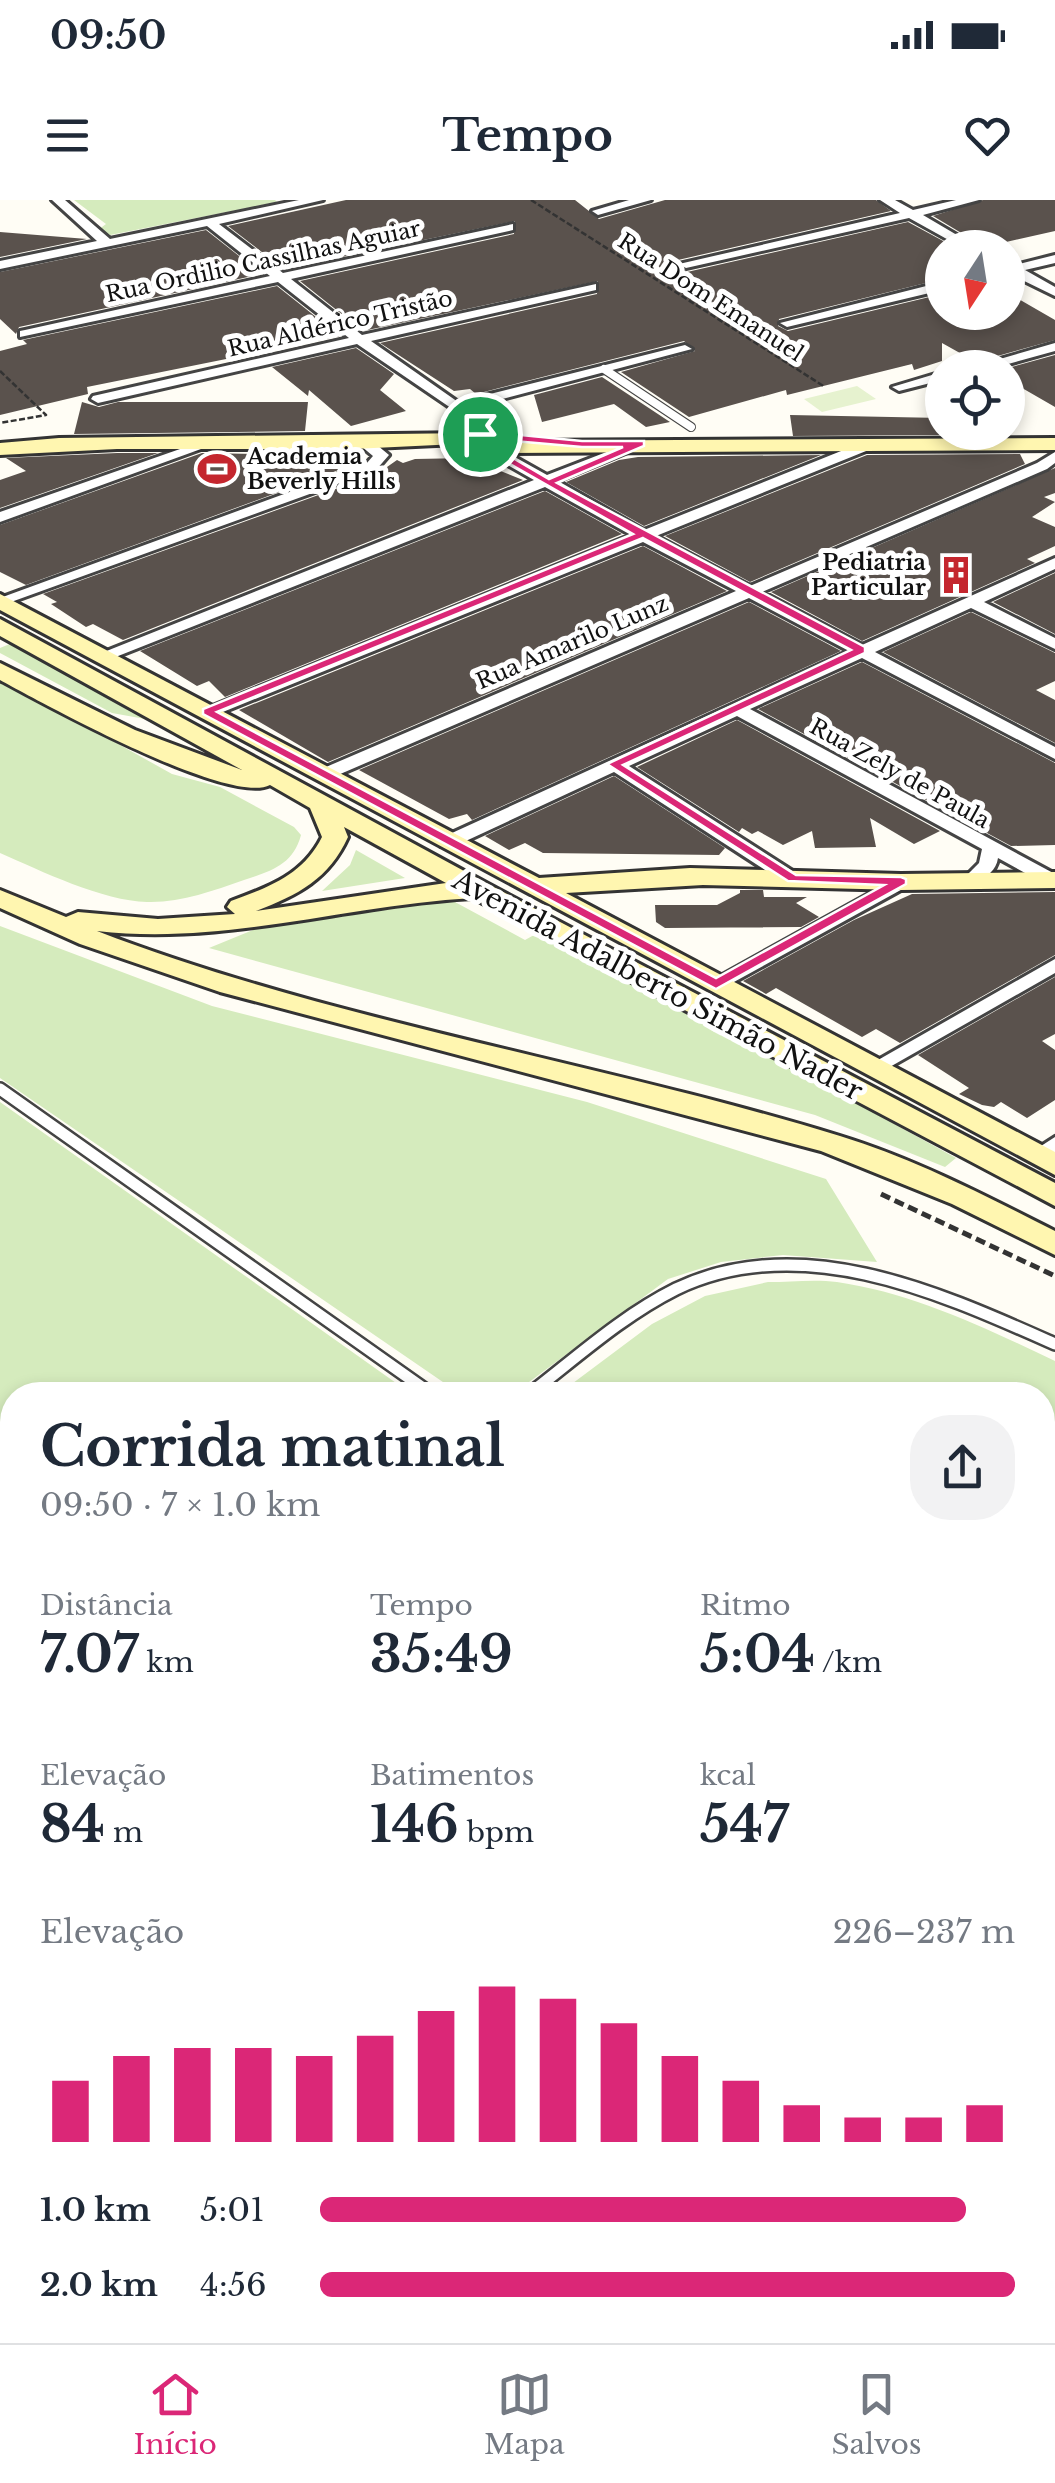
<!DOCTYPE html>
<html lang="pt">
<meta charset="utf-8">
<style>
body{margin:0;font-family:"Libre Baskerville",serif;background:#f2f2f3;color:#1f2937;height:100vh;display:flex;flex-direction:column;font-size:38px;white-space:nowrap}
*{box-sizing:border-box;margin:0}
p{font-size:32px;color:#747a83}
.icon{flex:none;width:55px;height:55px;fill:none;stroke:currentColor;stroke-width:2;stroke-linecap:round;stroke-linejoin:round}
.map{position:relative;flex:1;overflow:hidden}
.sheet{position:absolute;left:0px;top:1182px;width:1055px;height:962px;display:flex;flex-direction:column;background:#fff;border-radius:40px 40px 0 0;box-shadow:0 5px 15px #0003}
.sheet>*{flex:none}
.needle{width:65px;rotate:192deg}
.tools{position:absolute;left:925px;top:30px;display:grid;gap:20px}
.tools a{display:grid;place-items:center;width:100px;height:100px;border-radius:50%;background:#fff;box-shadow:0 5px 15px #0003;font-size:50px}
.pin{position:absolute;display:grid;place-items:center;width:85px;height:85px;color:#fff;margin:-42px;border:5px solid #fff;border-radius:50%;box-shadow:0 2px 10px #0007}
.round{display:grid;place-items:center;flex:none;width:105px;height:105px;border-radius:40px;background:#f2f2f3}
.summary{display:flex;align-items:center;justify-content:space-between;height:170px;padding:0 40px}
h1{font-size:55px;font-weight:800;line-height:75px}
.metrics{display:grid;grid-template-columns:repeat(3,1fr);gap:15px;height:170px;padding:10px 40px}
.metrics div{display:grid;align-content:center}
.metrics b{font-size:50px;font-weight:800}
.metrics small{font-size:28px;font-weight:400}
.metrics p{font-size:28px}
.chart{height:280px;padding:20px 40px}
.chart p{display:flex;justify-content:space-between}
.chart svg{width:100%;height:180px;margin-top:10px;stroke:#db2777;stroke-width:6}
ul{padding:0 40px;list-style:none;font-size:32px}
li{display:grid;grid-template-columns:160px 120px 1fr;align-items:center;height:75px}
li i{height:25px;border-radius:12px;background:#db2777}
.status{display:flex;justify-content:space-between;align-items:center;height:70px;padding:0 50px;background:#fff;direction:ltr}
.status svg{height:28px;fill:currentColor}
header{display:flex;justify-content:space-between;align-items:center;height:130px;padding:0 40px;background:#fff;font-size:45px;font-weight:800}
.tab-bar{display:flex;justify-content:space-around;align-items:center;height:140px;border-top:2px solid #e0e1e3;background:#fff;font-size:28px;color:#747a83}
.tab-bar a{display:grid;justify-items:center;gap:5px}
.tab-bar .active{color:#db2777}
.map>svg:first-child{display:block}
.green{fill:#d5ebbd}
.pitch{fill:#e6f2cf}
.lines{fill:none;stroke-linecap:round;stroke-linejoin:round}
.stream{stroke:#3f96cf;stroke-width:11}
.building{fill:#5a524d}
.lane-far2-casing{stroke:#444;stroke-width:10}
.lane-far1-casing{stroke:#444;stroke-width:16}
.lane-casing{stroke:#444;stroke-width:20}
.street-casing{stroke:#444;stroke-width:6}
.secondary-casing{stroke:#333;stroke-width:6}
.path-far1{stroke:#333;stroke-width:2.5;stroke-dasharray:6 2.5;stroke-linecap:butt}
.path{stroke:#333;stroke-width:5;stroke-dasharray:10 5;stroke-linecap:butt}
.lane-far2{stroke:#fff;stroke-width:8}
.lane-far1{stroke:#fff;stroke-width:11}
.lane{stroke:#fff;stroke-width:15}
.street{fill:#fff;fill-rule:evenodd}
.secondary{fill:#fff6b0;fill-rule:evenodd}
.route{fill:#db2777;stroke:#fff;stroke-width:2.5;fill-rule:evenodd}
.labels{text-anchor:middle;stroke-width:10;stroke-linejoin:round;paint-order:stroke}
.far-street-label{font-size:22px;fill:#111;stroke:#fff}
.far-poi-label{font-size:22px;font-weight:bold;fill:#111;stroke:#fff;text-anchor:start}
.street-label{font-size:28px;fill:#111;stroke:#fff}
</style>
<div class="status"><b>09:50</b><svg viewBox="0 0 49 12"><path d="M0 12V9h3v3zM5 12V6h3v6zM10 12V3h3v9zM15 12V0h3v12zM26 1h20v11H26zM47 4h2v5h-2z"/></svg></div>
<header><svg class="icon" aria-label="menu" viewBox="0 0 24 24"><path d="M4 6h16M4 12h16M4 18h16"/></svg>Tempo<svg class="icon" aria-label="heart" viewBox="0 0 24 24"><path d="M12 20l-8-8c-3-5 5-10 8-4 3-6 11-1 8 4z"/></svg></header>
<div class="map">
<svg width="1055" height="2143" viewBox="0 0 1055 2143">
<rect width="100%" height="100%" fill="#fffdf5"/>
<path class="green" d="M74 0H275L277 2 105 36 98 30 106 24Z
M17 441 167 523 112 513 0 453V448Z
M0 478 172 574 220 587 294 627 301 635C293 665 271 671 244 680 212 691 181 703 147 702 103 701 41 671 0 653Z
M356 650 405 678 322 691 350 665Z
M442 695 525 740 543 730 956 958 945 967 815 915 209 748 270 723Z
M0 726 212 806 587 902 826 979 877 1062 783 1055 721 1062 668 1079 517 1191 484 1195 456 1191 0 878Z
M0 902 413 1195H12V1246L0 1235Z
M768 1082C790 1082 815 1079 837 1082 913 1093 986 1128 1055 1161V2143H0V1610L12 1601V2132H1042V1195H557L652 1124 705 1096Z
M0 1261 12 1271V1551L0 1560Z"/>
<path class="pitch" d="M857 186 876 199 822 212 804 199Z"/>
<g class="lines">
<path class="stream" d="M1042 1499H1055
M0 2076 12 2065"/>
</g>
<path class="building" d="M346 0H575L599 19 665 0H876L891 11 678 60 675 65 687 72 908 22 945 42 942 79 779 119 778 126 788 131 942 94V112H1008V93L1055 120V140L976 162 942 143V161L914 170 912 164 787 195 786 190 689 217 621 172 695 151 684 141 476 194 470 189 454 191 380 143 597 94 598 81 363 131 300 81 514 34 515 21 284 69 228 26Z
M983 0H1055V31L993 45 975 36 968 37 933 16Z
M206 30 262 74 19 127 16 134 0 119V72Z
M0 32 87 39 0 57Z
M277 86 340 136 87 187 88 194 0 215V151L27 144 23 140Z
M356 148 394 174 380 190 406 211 351 226 309 190 308 196 272 167Z
M1055 155V207L1008 180V168Z
M602 177 670 222 646 227 614 204 542 222 534 195Z
M82 202 99 207 118 202H308L305 231 74 234Z
M790 215 942 218V235L793 236Z
M117 253H158L0 308V280L26 271 6 258Z
M202 253 351 256 355 264 26 385 0 372V325Z
M1020 254 1025 264 750 382 665 336 867 255Z
M821 255 644 326 566 282 619 260 638 257Z
M468 258 523 280 123 440 93 424 86 427 51 404 57 402 43 394 377 274 397 260 403 263 415 259Z
M1055 268V293L1044 297 1055 302 1032 317 1055 327V346L1027 359 1035 363 862 441 771 392Z
M545 291 622 334 225 497 209 481 197 486 140 451Z
M643 346 727 391 328 562 239 510Z
M1055 373V434L993 402Z
M749 402 841 451 472 620 467 614 449 619 359 570Z
M971 412 1055 453V481L1036 490 1055 500V543L883 452Z
M862 462 1055 563V645L1011 646 758 509Z
M737 520 940 631 914 644 870 618 876 647 815 648 812 631 783 645 758 631 752 634 742 628 739 632 637 567Z
M614 576 725 648 719 655 543 653 525 643 509 650 485 636Z
M740 690H763L764 697H807L796 703 819 717 801 727 665 728 656 722 655 705H717L740 693Z
M1055 692V755L900 843 876 829 862 837 776 788 766 794 743 781 854 720 912 694Z
M1055 777V834L1042 841 1055 850V900L1027 918 1001 902 994 907 982 905 959 894 969 888 918 855Z"/>
<g class="lines">
<g class="lane-far2-casing">
<path id="lane-far2" d="M604 169 691 227"/>
</g>
<g class="lane-far1-casing">
<path id="lane-far1" d="M0 889 433 1195
M528 1195C576 1158 622 1116 676 1089 801 1029 940 1093 1055 1144
M0 1246 12 1256"/>
</g>
<g class="lane-casing">
<path id="lane" d="M0 1584 12 1575"/>
</g>
<g class="street-casing">
<path id="street" d="M52 0H65L110 39 299 0H323L219 24 283 73 513 24V30L509 31 291 79 362 135 596 84V90L371 141 458 202 685 145 692 149 468 208 500 231 502 234 495 238 357 144 98 203 91 199 93 196 349 138 278 82 20 137V131L25 130 270 76 207 26 0 69V61L97 41Z
M629 0H651L598 15 592 11Z
M880 0H895L913 10 956 0H979L923 15 979 48H963L909 18 686 68 679 64 900 13Z
M1055 55V63L1025 70 1055 87V96L1008 73V62L1015 65Z
M942 82V90L787 127 780 123Z
M1055 143V151L994 168H969Z
M942 172V180L899 191 892 187Z
M361 240H371L389 255 376 270 0 406V398L366 264 373 256 361 246Z
M635 241 647 244 558 281 644 330 866 241H876V247L656 336 750 386 1037 263 1055 252V263L1047 269 762 392 862 445 1055 358V369L984 402 1055 438V449L971 408 875 452 1055 547V559L862 458 750 509 1055 674V685L1045 684 998 658C996 672 984 681 970 678L968 674 979 663 982 649 737 516 629 566 799 675V683H785L614 572 455 646H441V638L849 451 749 398 331 578H319V570L736 391 643 342 213 516 207 517 198 512 631 335 545 287 108 460 102 461 94 456 534 280 485 252V246H495L547 275Z
M200 242 212 245 0 322V312Z
M901 676 908 678V686L723 788 716 790 706 784Z
M1055 759V773L881 872 874 874 864 868Z
M1055 937V954L1038 962 1030 960 1027 955Z"/>
</g>
<g class="secondary-casing">
<path id="secondary" d="M471 233 482 239 478 243 353 249H117L0 255V243L59 238Z
M1055 238V250L501 253 490 247 501 241Z
M0 394 539 678 690 668 901 674 1055 672V688L901 690 703 685 566 693 1055 952V975L0 410Z
M0 419 488 684 1055 983V1006L473 698C347 705 224 746 97 731 337 823 595 861 840 936 915 959 986 996 1055 1031V1055L952 1004 821 951 220 792 80 744 0 708V690L66 717 78 712 158 719 235 714 227 707 231 701C269 687 303 675 322 637L310 608 270 585C229 606 44 504 0 480V463L135 530 242 570 0 436ZM344 627 446 683 256 711C298 695 329 679 348 637Z"/>
</g>
<path class="path-far1" d="M531 0 825 187
M0 171 46 215 0 223"/>
<path class="path" d="M881 994 1055 1076"/>
<use href="#lane-far2" class="lane-far2"/>
<use href="#lane-far1" class="lane-far1"/>
<use href="#lane" class="lane"/>
<use href="#street" class="street"/>
<use href="#secondary" class="secondary"/>
</g>
<path class="route" d="M480 231 582 241H644V246L557 283 865 447V453L623 565 796 675 901 677 906 679V684L716 789 203 514V509L633 334 487 251 468 247 467 237ZM481 238 582 247H623L549 279 494 247 476 243ZM643 338 851 450 607 564 788 681 884 685 716 778 217 512Z"/>
<defs>
<g id="stadium-bare" transform="scale(3)"><path d="M0-5a6.5 5 0 1 0 0 10a6.5 5 0 1 0 0-10ZM-3.5-1.8h7v3.6h-7Z" fill="#c4262e" stroke="#fff" stroke-width="2.5" paint-order="stroke"/></g>
<g id="building-bare" transform="scale(3)"><path d="M-4-6H4V6H1V3H-1V6H-4ZM-2.5-4.3h1.7v1.8h-1.7ZM.8-4.3h1.7v1.8H.8ZM-2.5-1h1.7V.8h-1.7ZM.8-1h1.7V.8H.8Z" fill="#c4262e" stroke="#fff" stroke-width="2.5" paint-order="stroke"/></g>
</defs>
<g fill-rule="evenodd">
<use href="#stadium-bare" x="217" y="269"/>
<use href="#building-bare" x="956" y="375"/>
</g>
<g class="labels">
<g class="far-street-label">
<text transform="translate(263 61) rotate(-12)" y="8">Rua Ordilio Cassilhas Aguiar</text>
<text transform="translate(711 97) rotate(33)" y="8">Rua Dom Emanuel</text>
<text transform="translate(340 123) rotate(-13)" y="8">Rua Aldérico Tristão</text>
<text transform="translate(572 442) rotate(-23)" y="8">Rua Amarilo Lunz</text>
<text transform="translate(900 573) rotate(29)" y="8">Rua Zely de Paula</text>
</g>
<g class="far-poi-label">
<text x="247" y="264">Academia<tspan x="247" dy="25">Beverly Hills</tspan></text>
<text x="926" y="370" text-anchor="end">Pediatria<tspan x="926" dy="25">Particular</tspan></text>
</g>
<g class="street-label">
<text transform="translate(658 785) rotate(28)" y="10">Avenida Adalberto Simão Nader</text>
</g>
</g>
</svg>
<div class="tools">
<a><svg class="needle" viewBox="-14 -14 28 28"><path d="M0-13l5 13h-10z" fill="#e53935"/><path d="M0 13l5-13h-10z" fill="#747a83"/></svg></a>
<a><svg class="icon" aria-label="locate" viewBox="0 0 24 24"><circle cx="12" cy="12" r="6"/><path d="M12 2v4M12 18v4M2 12h4M18 12h4"/></svg></a>
</div>
<div class="pin" style="left:480px;top:234px;background:#1e9e55"><svg class="icon" aria-label="arrive" viewBox="0 0 24 24"><path d="M6 21V4h12l-3 4 3 4H6"/></svg></div>
<section class="sheet">
<div class="summary"><div><h1>Corrida matinal</h1><p>09:50 · 7 × 1.0 km</p></div><a class="round"><svg class="icon" aria-label="share" viewBox="0 0 24 24"><path d="M12 15V3M7 8l5-5 5 5M5 13v7h14v-7"/></svg></a></div>
<div class="metrics">
<div><p>Distância</p><b>7.07<small> km</small></b></div>
<div><p>Tempo</p><b>35:49</b></div>
<div><p>Ritmo</p><b>5:04<small> /km</small></b></div>
</div>
<div class="metrics">
<div><p>Elevação</p><b>84<small> m</small></b></div>
<div><p>Batimentos</p><b>146<small> bpm</small></b></div>
<div><p>kcal</p><b>547</b></div>
</div>
<div class="chart"><p><span>Elevação</span>226–237 m</p>
<svg viewBox="0 0 160 44" preserveAspectRatio="none"><path d="M5 44V29M15 44V23M25 44V21M35 44V21M45 44V23M55 44V18M65 44V12M75 44V6M85 44V9M95 44V15M105 44V23M115 44V29M125 44V35M135 44V38M145 44V38M155 44V35"/></svg>
</div>
<ul>
<li><b>1.0 km</b>5:01<i style="width:93%"></i></li>
<li><b>2.0 km</b>4:56<i style="width:100%"></i></li>
</ul>
</section>
</div>
<nav class="tab-bar">
<a class="active"><svg class="icon" aria-label="home" viewBox="0 0 24 24"><path d="M3 11l9-7 9 7M6 9v11h12V9"/></svg>Início</a>
<a><svg class="icon" aria-label="map" viewBox="0 0 24 24"><path d="M3 6l6-2 6 2 6-2v14l-6 2-6-2-6 2zM9 4v14M15 6v14"/></svg>Mapa</a>
<a><svg class="icon" aria-label="saved" viewBox="0 0 24 24"><path d="M7 4h10v16l-5-4-5 4z"/></svg>Salvos</a>
</nav>
